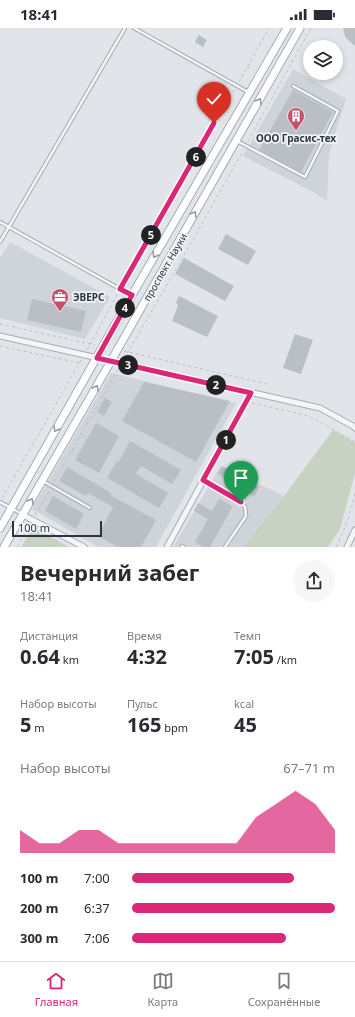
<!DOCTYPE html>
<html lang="ru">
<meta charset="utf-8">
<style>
body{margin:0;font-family:"Noto Sans",sans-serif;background:#f7f7f7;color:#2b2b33;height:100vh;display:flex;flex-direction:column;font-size:15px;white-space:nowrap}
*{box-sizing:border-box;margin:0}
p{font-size:13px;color:#7c7c81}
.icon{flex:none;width:22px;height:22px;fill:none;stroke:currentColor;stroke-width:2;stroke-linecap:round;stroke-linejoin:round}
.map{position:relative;height:519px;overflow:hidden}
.panel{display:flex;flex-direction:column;background:#fff;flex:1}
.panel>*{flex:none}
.buttons{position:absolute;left:303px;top:12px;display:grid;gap:8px}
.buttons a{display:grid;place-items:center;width:40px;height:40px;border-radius:50%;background:#fff;box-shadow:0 2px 6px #0003;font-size:20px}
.scale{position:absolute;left:12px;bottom:10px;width:90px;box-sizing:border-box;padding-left:4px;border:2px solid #2b3440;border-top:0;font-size:11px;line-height:14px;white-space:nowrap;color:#2b3440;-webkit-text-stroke:3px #f1f4f6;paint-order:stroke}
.pin{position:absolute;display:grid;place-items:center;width:34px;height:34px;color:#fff;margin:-41px -17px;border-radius:50% 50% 50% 0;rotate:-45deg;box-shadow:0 0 4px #0007}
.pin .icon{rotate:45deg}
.km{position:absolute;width:20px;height:20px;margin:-10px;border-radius:50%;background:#222;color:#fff;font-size:11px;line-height:20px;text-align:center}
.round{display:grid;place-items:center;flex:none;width:42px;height:42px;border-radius:21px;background:#f7f7f7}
.overview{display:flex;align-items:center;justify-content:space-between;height:68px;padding:0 20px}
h1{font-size:22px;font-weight:700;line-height:30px}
.figures{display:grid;grid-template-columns:repeat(3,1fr);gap:6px;height:68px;padding:4px 20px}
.figures div{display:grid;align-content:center}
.figures b{font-size:20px;font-weight:700}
.figures small{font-size:11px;font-weight:400}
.figures p{font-size:11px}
.chart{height:112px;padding:8px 20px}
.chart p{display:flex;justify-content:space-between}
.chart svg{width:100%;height:72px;margin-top:4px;fill:#db2777;opacity:.7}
ul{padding:0 20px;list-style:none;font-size:13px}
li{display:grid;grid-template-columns:64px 48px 1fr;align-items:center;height:30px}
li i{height:10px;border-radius:5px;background:#db2777}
.status{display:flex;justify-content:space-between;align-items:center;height:28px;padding:0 20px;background:#fff;direction:ltr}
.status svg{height:11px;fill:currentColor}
.tabs{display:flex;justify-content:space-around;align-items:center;height:56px;border-top:1px solid #e1e1e2;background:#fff;font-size:11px;color:#7c7c81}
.tabs a{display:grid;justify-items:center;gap:2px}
.tabs .active{color:#db2777}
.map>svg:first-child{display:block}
.built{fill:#cfd4db}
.green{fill:#c8d2c3}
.building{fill:#b9bfc5}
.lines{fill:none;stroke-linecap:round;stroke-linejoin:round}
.lane-casing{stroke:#a7acb3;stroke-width:4.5}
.street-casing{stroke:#a7acb3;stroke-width:7}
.secondary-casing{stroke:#a7acb3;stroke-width:9}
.path{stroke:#bcbfc4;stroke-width:1;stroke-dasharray:3 3;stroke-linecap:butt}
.lane{stroke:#f4f5f7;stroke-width:2.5}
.street{stroke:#f4f5f7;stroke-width:5}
.secondary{stroke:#fff;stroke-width:7}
.oneway{stroke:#959aa0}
.route-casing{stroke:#fff;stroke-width:8}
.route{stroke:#db2777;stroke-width:5}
.labels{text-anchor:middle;stroke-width:3.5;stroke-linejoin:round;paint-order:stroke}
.poi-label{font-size:10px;font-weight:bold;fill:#2b3440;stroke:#f1f4f6}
.street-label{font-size:10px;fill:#2b3440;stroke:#f1f4f6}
</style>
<div class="status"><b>18:41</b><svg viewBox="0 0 49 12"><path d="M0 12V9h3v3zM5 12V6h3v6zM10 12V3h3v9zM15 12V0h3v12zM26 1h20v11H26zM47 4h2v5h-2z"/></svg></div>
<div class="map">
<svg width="355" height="519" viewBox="0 0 355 519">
<rect width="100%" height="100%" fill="#e1e5e9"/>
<path class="built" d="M293 41 346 71 329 126 327 173 313 164 243 128Z
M10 214 110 269 85 311 0 290V230Z
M111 345 236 375 156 519H98L32 481Z
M221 438 284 468 243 519H173Z"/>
<path class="green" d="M333 402 355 415V445L340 501 328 519H243L284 468Z
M33 499 69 519H21Z"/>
<path class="building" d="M343 0H355V18L347 11 345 8Z
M199 7 207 12 203 19 195 14Z
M293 62 333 84 301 144 259 122Z
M226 206 256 223 248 237 218 221Z
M184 230 234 258 225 273 175 246Z
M179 268 218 288 207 309 172 293 178 278 176 274Z
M32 271 86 283 81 304 27 292Z
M295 306 313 312 301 346 283 340Z
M144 354 230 373 196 434 122 393Z
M105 370 112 374 104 388 97 384Z
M96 395 119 408 99 445 75 432Z
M130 413 181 442 172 456 141 438 136 446 168 465 159 480 107 450 116 434 118 435Z
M222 438 231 443 226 451 217 445Z
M67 439 111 465 110 467 156 492 141 519H118L98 508 113 479 88 465 86 468 59 453Z
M241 448 259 459 254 469 235 458Z
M53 468 84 486 76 501 45 483Z
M219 471 233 478 210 519H203L195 514 208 491 194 483 198 475 212 483Z"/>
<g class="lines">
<g class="lane-casing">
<path id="lane" d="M134 0 248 64
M237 113 305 149 338 83 293 58
M0 194 120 261 131 266
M0 214 125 0
M43 453 90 480
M204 453 241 474 245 479 246 488 225 519
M0 474 22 486
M182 518 184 519"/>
</g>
<g class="street-casing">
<path id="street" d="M0 308 320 380 353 398 355 400
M23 487 84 519
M167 519 251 365
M347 519 355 502"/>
</g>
<g class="secondary-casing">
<path id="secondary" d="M0 500 132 267 287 0
M4 519 111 333 300 0"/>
</g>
<path class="path" d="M0 1V0
M248 39 254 42
M239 54 269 0
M248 113 311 0
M122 257 234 62
M0 296 95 317
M0 318 79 335
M87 322 118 265
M124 323 267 356
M124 331 195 208 244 121
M252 375 305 387 322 395 355 414
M54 454 119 340
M2 470 81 332
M35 487 50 462
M17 519 30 497
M53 519 57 512
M336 519C345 501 351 484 355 465"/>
<use href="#lane" class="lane"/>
<use href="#street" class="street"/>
<use href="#secondary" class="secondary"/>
</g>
<defs><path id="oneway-chevron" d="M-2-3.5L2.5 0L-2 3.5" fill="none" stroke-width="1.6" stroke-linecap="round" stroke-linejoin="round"/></defs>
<g class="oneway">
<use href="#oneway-chevron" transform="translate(259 73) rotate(-60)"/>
<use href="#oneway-chevron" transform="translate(194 186) rotate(-60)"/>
<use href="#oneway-chevron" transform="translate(155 227) rotate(120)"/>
<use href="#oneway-chevron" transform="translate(96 360) rotate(-60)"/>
<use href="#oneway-chevron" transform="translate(56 401) rotate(120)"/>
<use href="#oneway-chevron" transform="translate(31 473) rotate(-60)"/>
</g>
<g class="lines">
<g class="route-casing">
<path id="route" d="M214 95 120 261 132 267 97 330 251 365 203 452 241 474"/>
</g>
<use href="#route" class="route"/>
</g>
<defs>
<g id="building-pin" transform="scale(0.9)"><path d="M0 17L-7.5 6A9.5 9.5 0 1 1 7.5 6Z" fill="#c64f6b" stroke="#f1f4f6"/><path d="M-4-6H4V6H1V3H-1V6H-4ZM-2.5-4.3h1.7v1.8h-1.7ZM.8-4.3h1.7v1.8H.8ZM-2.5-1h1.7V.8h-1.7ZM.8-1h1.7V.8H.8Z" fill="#fff"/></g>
<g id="office-pin" transform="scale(0.9)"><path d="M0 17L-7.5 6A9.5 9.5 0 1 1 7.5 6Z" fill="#c64f6b" stroke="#f1f4f6"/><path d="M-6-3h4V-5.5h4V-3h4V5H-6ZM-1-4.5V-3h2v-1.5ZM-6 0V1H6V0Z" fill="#fff"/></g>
</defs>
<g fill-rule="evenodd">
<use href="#building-pin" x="296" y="88"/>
<use href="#office-pin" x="60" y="269"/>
</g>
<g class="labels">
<g class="poi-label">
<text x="296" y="114">ООО Грасис-тех</text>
<text x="73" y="273" text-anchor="start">ЭВЕРС</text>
</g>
<g class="street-label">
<text transform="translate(165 239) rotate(-60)" y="4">проспект Науки</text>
</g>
</g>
</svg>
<div class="buttons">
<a><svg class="icon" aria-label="layers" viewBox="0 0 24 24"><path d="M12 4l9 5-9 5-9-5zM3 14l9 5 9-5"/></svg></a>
</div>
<div class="scale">100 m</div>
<div class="pin" style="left:241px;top:474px;background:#1e9e55"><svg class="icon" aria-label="arrive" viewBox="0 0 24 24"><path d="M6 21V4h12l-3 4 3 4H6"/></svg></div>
<div class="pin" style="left:214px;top:95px;background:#d93025"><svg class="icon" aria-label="check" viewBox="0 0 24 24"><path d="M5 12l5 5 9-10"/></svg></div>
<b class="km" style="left:226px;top:412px">1</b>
<b class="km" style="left:216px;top:357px">2</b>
<b class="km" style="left:128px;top:337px">3</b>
<b class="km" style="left:125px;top:280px">4</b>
<b class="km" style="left:151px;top:207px">5</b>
<b class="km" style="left:196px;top:129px">6</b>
</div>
<section class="panel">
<div class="overview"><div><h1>Вечерний забег</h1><p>18:41</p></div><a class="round"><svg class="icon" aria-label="share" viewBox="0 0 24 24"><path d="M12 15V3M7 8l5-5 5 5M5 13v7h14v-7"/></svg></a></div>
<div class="figures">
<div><p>Дистанция</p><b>0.64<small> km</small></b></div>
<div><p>Время</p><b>4:32</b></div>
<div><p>Темп</p><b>7:05<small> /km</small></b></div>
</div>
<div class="figures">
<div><p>Набор высоты</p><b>5<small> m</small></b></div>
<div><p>Пульс</p><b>165<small> bpm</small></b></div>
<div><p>kcal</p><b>45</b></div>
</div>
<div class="chart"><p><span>Набор высоты</span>67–71 m</p>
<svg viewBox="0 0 160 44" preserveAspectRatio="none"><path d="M0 44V30L10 38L20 38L30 30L40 30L50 38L60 38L70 38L80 38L90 38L100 38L110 38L120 22L130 14L140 6L150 14L160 30V44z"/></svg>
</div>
<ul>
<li><b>100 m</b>7:00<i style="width:80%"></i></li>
<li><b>200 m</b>6:37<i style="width:100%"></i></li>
<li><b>300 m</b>7:06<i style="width:76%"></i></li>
</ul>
</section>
<nav class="tabs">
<a class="active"><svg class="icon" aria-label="home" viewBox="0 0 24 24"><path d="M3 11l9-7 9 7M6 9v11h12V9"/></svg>Главная</a>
<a><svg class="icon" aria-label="map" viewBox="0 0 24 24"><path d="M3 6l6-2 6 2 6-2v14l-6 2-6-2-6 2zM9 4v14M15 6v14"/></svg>Карта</a>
<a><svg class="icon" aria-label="saved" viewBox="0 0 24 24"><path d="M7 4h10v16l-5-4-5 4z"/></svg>Сохранённые</a>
</nav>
